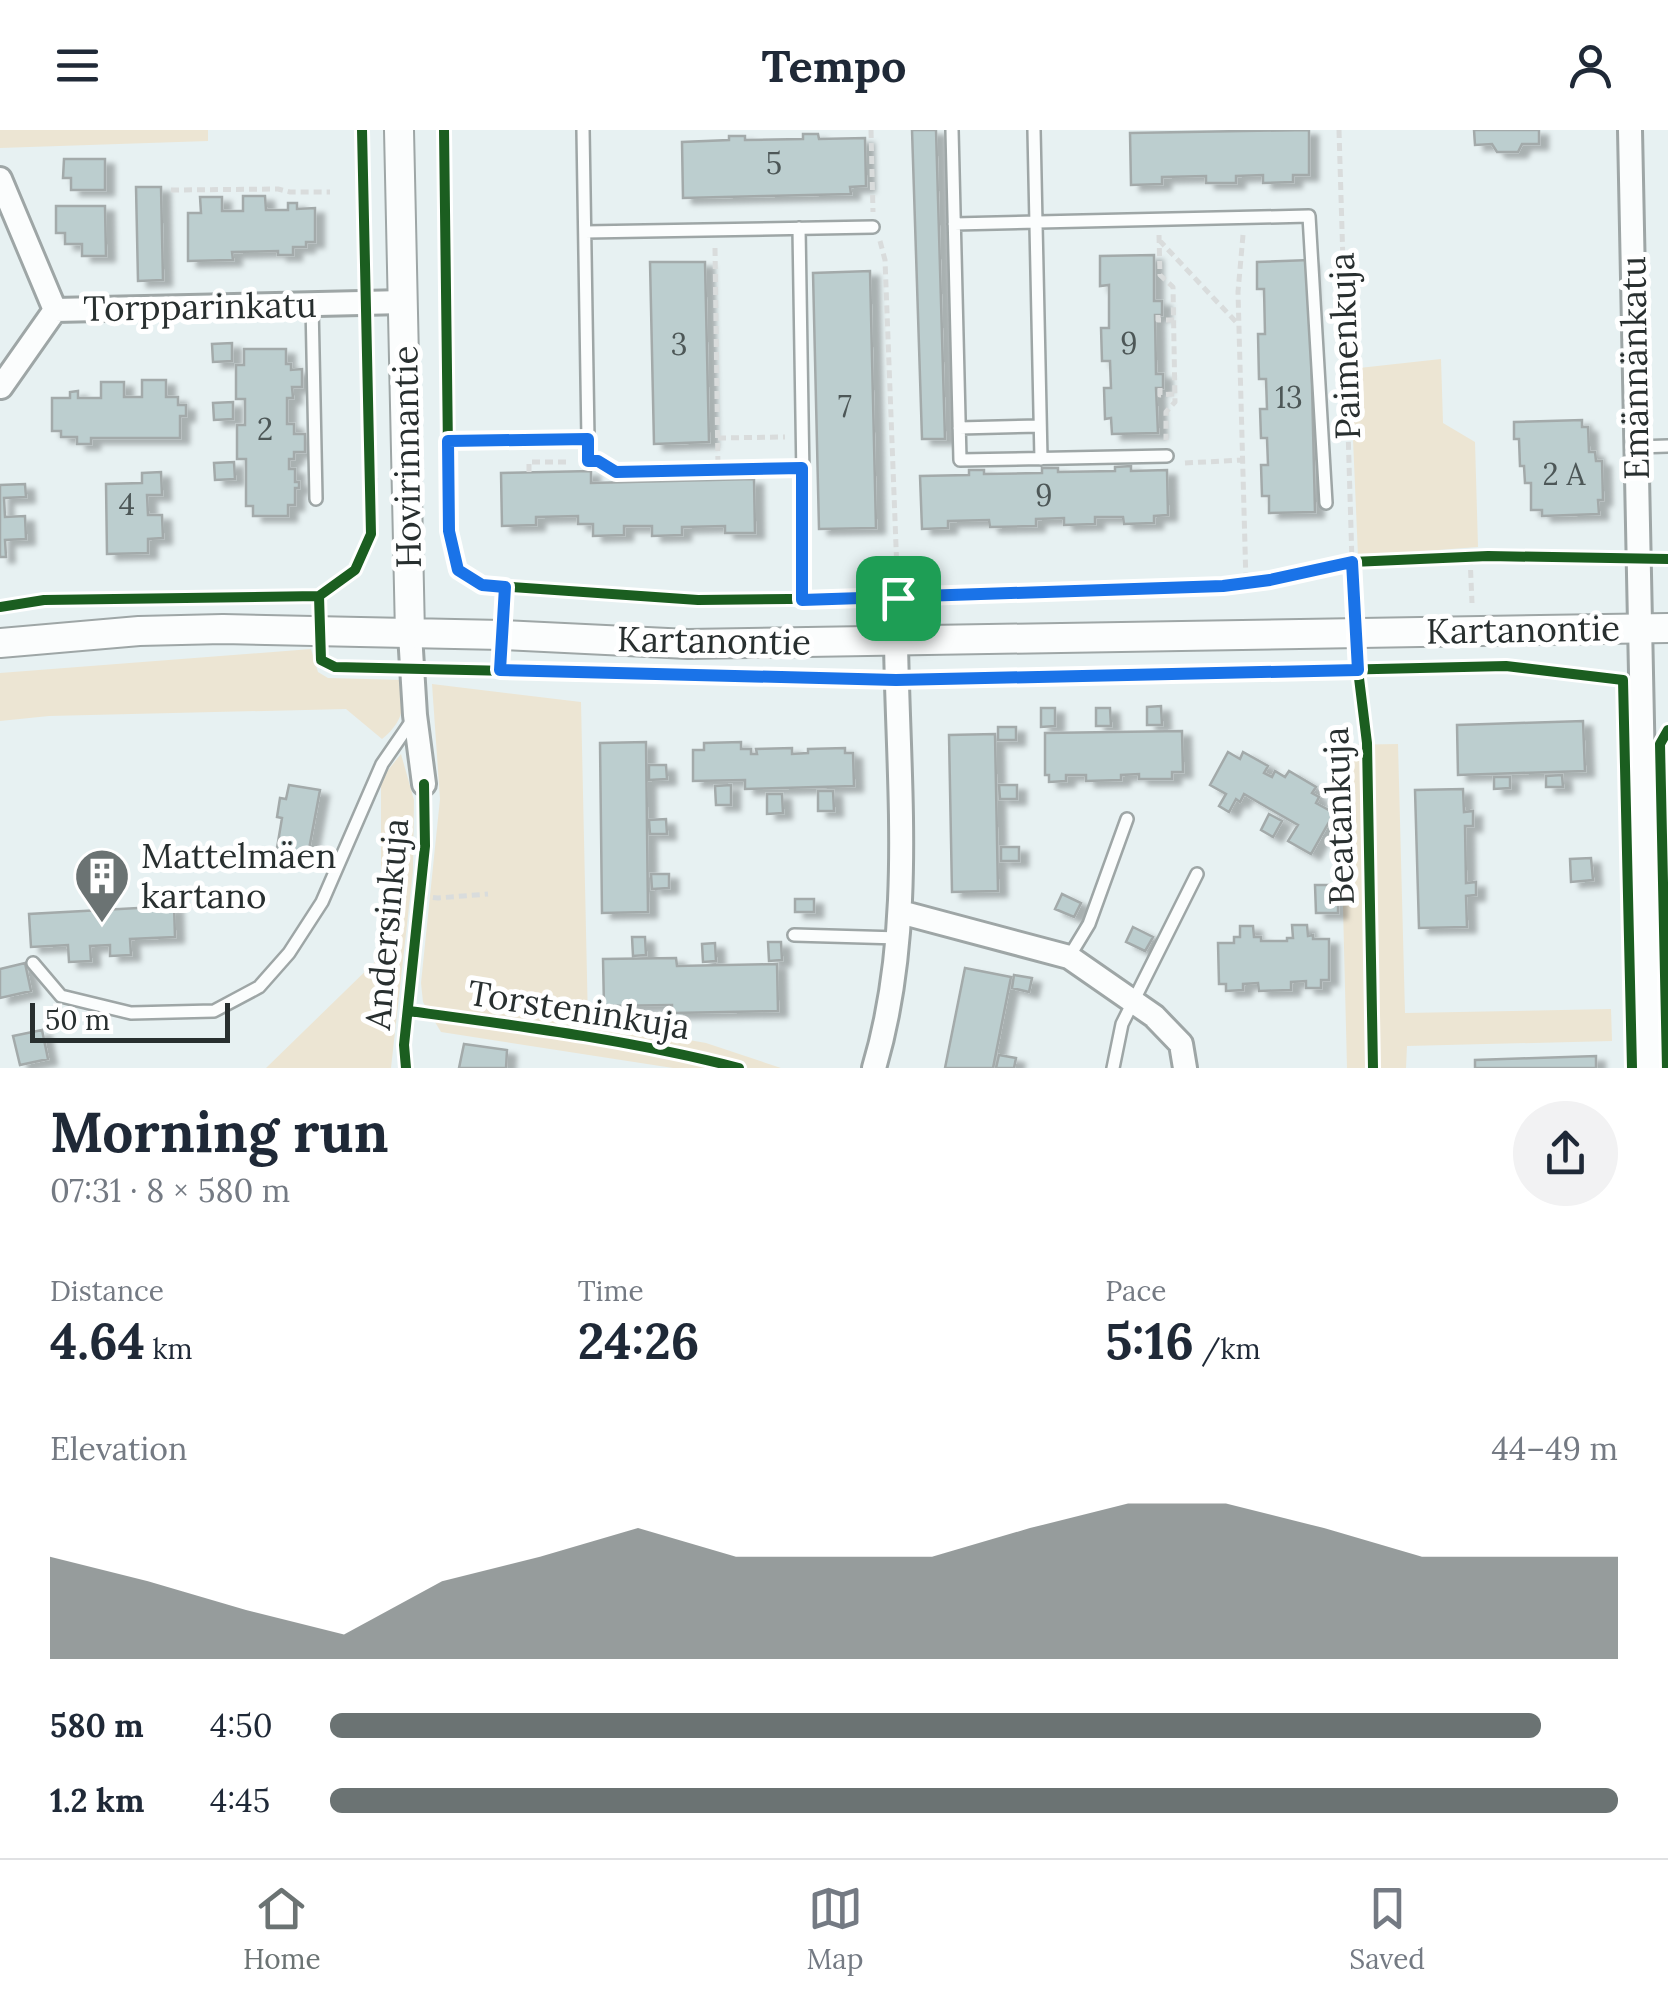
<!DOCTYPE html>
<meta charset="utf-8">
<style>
body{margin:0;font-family:Lora,serif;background:#f2f2f3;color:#1f2937;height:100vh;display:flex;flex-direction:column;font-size:38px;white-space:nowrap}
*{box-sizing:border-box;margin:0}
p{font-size:32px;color:#747a83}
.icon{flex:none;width:55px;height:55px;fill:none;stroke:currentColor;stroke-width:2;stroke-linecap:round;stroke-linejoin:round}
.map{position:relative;height:938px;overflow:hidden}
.details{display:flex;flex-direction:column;background:#fff;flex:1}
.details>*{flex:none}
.scale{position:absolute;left:30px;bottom:25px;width:200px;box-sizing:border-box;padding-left:10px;border:5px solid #282f2f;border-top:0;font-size:28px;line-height:35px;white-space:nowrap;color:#282f2f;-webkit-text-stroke:8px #fff;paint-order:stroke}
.pin{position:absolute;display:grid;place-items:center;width:85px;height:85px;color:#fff;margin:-42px;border-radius:20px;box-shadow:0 5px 15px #0006}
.round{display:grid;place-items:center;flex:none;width:105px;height:105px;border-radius:52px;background:#f2f2f3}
.head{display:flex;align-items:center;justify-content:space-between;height:170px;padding:0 50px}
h1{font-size:55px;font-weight:700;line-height:75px}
.stats{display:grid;grid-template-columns:repeat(3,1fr);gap:15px;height:170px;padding:10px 50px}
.stats div{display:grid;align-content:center}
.stats b{font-size:50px;font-weight:700}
.stats small{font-size:28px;font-weight:400}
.stats p{font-size:28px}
.chart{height:280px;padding:20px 50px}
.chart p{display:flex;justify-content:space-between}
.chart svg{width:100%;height:180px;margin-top:10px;fill:#6b7373;opacity:.7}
ul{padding:0 50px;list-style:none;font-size:32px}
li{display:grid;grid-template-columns:160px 120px 1fr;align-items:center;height:75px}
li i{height:25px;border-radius:12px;background:#6b7373}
header{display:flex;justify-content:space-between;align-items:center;height:130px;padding:0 50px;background:#fff;font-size:45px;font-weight:700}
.menu{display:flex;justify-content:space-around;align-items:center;height:140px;border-top:2px solid #e0e1e3;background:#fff;font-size:28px;color:#747a83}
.menu a{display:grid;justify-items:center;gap:5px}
.menu .current{color:#6b7373}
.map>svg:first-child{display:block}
.green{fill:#ece5d3}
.building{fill:#bccecf;stroke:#a3aaaa;stroke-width:2.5;filter:url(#shadow)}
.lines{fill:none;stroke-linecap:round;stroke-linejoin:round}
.service-casing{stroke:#9ea6a6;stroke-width:16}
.minor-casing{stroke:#9ea6a6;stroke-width:28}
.tertiary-casing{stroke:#9ea6a6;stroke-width:32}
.path{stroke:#d9dcdc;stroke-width:5;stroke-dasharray:8 5;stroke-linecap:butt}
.service{stroke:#fbfdfd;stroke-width:11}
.minor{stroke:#fbfdfd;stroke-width:22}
.tertiary{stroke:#fbfdfd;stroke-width:28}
.cycleway-casing{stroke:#fff;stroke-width:16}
.cycleway{stroke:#1b5e20;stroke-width:10}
.route-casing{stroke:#fff;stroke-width:20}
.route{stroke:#1a73e8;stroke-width:12}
.labels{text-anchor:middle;stroke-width:10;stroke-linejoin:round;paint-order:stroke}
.number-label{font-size:30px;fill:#4d5757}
.street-label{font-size:35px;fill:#282f2f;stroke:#fff}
.poi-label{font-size:35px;fill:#282f2f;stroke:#fff;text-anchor:start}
</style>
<header><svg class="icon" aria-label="menu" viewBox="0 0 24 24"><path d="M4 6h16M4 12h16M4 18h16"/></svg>Tempo<svg class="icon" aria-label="person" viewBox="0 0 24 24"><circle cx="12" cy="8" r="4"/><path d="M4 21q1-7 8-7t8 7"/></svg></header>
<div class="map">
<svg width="1668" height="938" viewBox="0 0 1668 938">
<defs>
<filter id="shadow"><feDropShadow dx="9" dy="5.5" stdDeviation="2.5" flood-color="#0004"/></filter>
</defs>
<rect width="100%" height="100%" fill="#e7f1f2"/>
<path class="green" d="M0 0H208V11L0 18Z
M1441 229 1443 293 1475 312 1478 417 1358 426 1350 239Z
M311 519 318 542 328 548 403 550C405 577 403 592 382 609L346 579 49 586 0 591V543Z
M432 554 581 572 588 892 706 913 781 938H673L441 902 423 872 421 853 440 669Z
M1398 614 1405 883 1611 879 1612 911 1407 916 1406 938H1347L1339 615Z
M401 624 414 670 413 741 391 938H266L381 826V649Z"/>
<path class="building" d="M912 0H936L945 309H922Z
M1309 0V45H1293V52L1263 53V45L1236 46V53H1206V46L1162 47V54L1131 55 1130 3Z
M1474 0H1539V14H1522L1518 22H1497L1492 14 1475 15Z
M803 4H818L819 9 865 8 866 56 850 57 851 64 683 68 682 12 729 10V6H745V10L803 9Z
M64 29H105V60H71V48H63Z
M136 57H161L163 150 138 151Z
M243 66H265L266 80H288V73H297V79L315 78V112H306V117H293V125H278V121L232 122 233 130 188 131V83H201L200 67H222V81H243Z
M56 76H105L106 126H82V114H65V103H56Z
M1154 125V171H1162V185H1155L1156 244H1163V258H1156L1158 303 1112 304 1111 288 1105 289 1104 258H1111L1110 231H1102L1101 198H1109V155L1100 156V126Z
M1309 130 1315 382 1269 383V366H1262L1261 335H1268L1267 308H1261L1260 279H1267L1266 249H1259L1258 204H1265L1264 159H1257V132Z
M650 132H705L709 312 654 314Z
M870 141 876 398 819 399 813 143Z
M232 213V231L213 232 212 214Z
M244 219H286V234H291V240L302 239V257H292L293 268H287V294H294V304H305V322H294V329H289V339H295V352H299V358H295V375H288V386H253V376H246V329H237V295H245V269H236V235H244Z
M142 250H166V267H178V275H186V286H180V308H91V314H77V307H61V301H52V268H70V262L78 261V268H101V252H124V267H142Z
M233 272V289L214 290 213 273Z
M1582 290V297H1588L1589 322H1595L1596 331H1602L1603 370H1598L1599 384 1542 386V380H1531V353H1525L1524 336H1520L1519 309H1514V292Z
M234 332 235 349 215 350 214 333Z
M1131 336V341L1167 340 1168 385 1154 386V393L1124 394 1123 387H1095V394L1064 395V388L1036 389V396L990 397 989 390 948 391V398L922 399 920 346 969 345V340H984V344L1042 343V338H1058V342L1115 341V337Z
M591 341V353L754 349 755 403H725V396L682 397V405L652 406V396H624V405L593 406V394H578V386L536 387V395L502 396 501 343Z
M161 342 162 365H147L148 385H162L163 408 148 409V423L107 424 106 354 142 353V343Z
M25 354 26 367 4 368 5 387 25 386 26 409 5 410 6 427H0V355Z
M1161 576 1162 595H1147V577Z
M1041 578H1055V596L1041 597Z
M1096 578H1110L1111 596H1096Z
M1583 591 1585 641 1458 645 1457 595Z
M998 597H1016V610H998Z
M1182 601 1183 642H1172V649H1139V644L1121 645V650L1086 651V645H1066V651L1049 652V645H1045V603Z
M995 604 998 761 952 762 949 605Z
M646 612 648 782 602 783 600 613Z
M741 612V619H751V624H757L756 619 792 618V624L808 623V619L845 618V623H853L854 656 745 659V650L693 651V620H704V613Z
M1228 622 1240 629 1243 622 1268 636 1264 643 1272 647 1275 641 1285 647 1289 641 1316 657 1312 663 1319 667 1316 673 1334 683 1311 724 1288 711 1298 695 1244 664 1240 672 1236 669 1229 682 1219 676 1226 664 1210 655Z
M649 635H666L667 649 649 650Z
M1562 645 1563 657H1546V646Z
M1494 647H1510V658L1494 659Z
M289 655 320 660 307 730 276 724 282 688 277 687 280 668 286 669Z
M731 655V675H716L715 656Z
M999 655H1017V669H1000Z
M1463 659 1464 682 1473 681V696H1465L1466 753 1476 752V765L1466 766 1467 797 1419 798 1415 660Z
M818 661H833L834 681H818Z
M767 664H782L783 683 767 684Z
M1269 684 1282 691 1273 707 1261 700Z
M666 689 667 704H650L649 690Z
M1001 717H1019V731H1001Z
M1591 728 1593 750 1571 752 1570 729Z
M651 744H669V758L652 759Z
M1315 755H1338V783H1316Z
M1062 764 1081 773 1074 787 1055 779Z
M795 769H814V782H795Z
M174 776 175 807 130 809 131 825 110 826V815L90 816 91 831 69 832 68 815 31 817 29 784Z
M1292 795H1307L1308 806 1313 805V809H1329V850H1321V858H1306V851L1291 852V860L1259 861 1258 853 1243 854V860L1226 861V854H1219L1218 813H1234V807H1240V796H1253L1254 807H1261V811H1287V808H1293Z
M1133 797 1153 807 1145 821 1126 812Z
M632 807H645L646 825 633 826Z
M768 812H781L782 830 769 831Z
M715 813 716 831 703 832 702 814Z
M676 828 677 836 777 834 778 881 672 883V875L604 876 603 829Z
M25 833 31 861 0 868V839Z
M965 838 1011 847 993 938H945Z
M1014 845 1032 848 1029 862 1012 858Z
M42 900 48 929 20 935 13 906Z
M464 914 507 920 506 938H459Z
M999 925 1016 928 1014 938H996Z
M1596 926V938H1475V930Z"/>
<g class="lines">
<g class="service-casing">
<path id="service" d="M952 0 960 330 1167 326
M1034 0 1041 329
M954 94 1309 86 1326 373
M799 98 804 410
M585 102 873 97
M312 174 316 369
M959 298 1040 296
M588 309V331
M513 310 588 309 583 0
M1637 317 1668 316
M1643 679H1668
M794 805 899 808
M1069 827 1089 794 1127 689
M33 833 61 866 131 883 214 881 259 857 289 823 322 772 382 634 413 589
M1113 938 1122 894 1197 744"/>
</g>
<g class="minor-casing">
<path id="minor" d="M1630 0 1649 938
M0 49 55 180 404 172
M1 257 55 180
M410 504 415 585 424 654
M900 782 1069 827 1154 886 1181 914 1185 938
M874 938C915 801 898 653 896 512"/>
</g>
<g class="tertiary-casing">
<path id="tertiary" d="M399 0 410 504
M0 513 139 501 223 499 502 505 688 514 1668 498"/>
</g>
<path class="path" d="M871 0 873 82
M1339 0 1352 432
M171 60 278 59 290 62H330
M1159 105 1160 145 1173 157 1175 272 1166 282V310
M1243 105 1238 162 1246 453
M1159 110 1237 193
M880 111 885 130 898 468
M715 118 718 339
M1158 185V190H1174
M1160 258V265L1175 264
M718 308 785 307
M448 311H495
M1185 333 1242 330
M605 335 617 341 788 338
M529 342V332H570
M370 350 380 351
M1470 427 1472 473
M802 428V470
M420 766 438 768 488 764"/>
<use href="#service" class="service"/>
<use href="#minor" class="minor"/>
<use href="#tertiary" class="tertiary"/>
<g class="cycleway-casing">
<path id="cycleway" d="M444 0 449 401 458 440 482 455 698 470 898 468 1223 456 1270 450 1352 432 1488 426 1668 429
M1352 432 1358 540 1367 613 1373 938
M319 466 321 530 335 537 896 550 1506 536 1623 550 1632 938
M0 477 44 470 319 466 355 440 371 404 362 0
M409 881C520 896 630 910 739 938
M406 938 404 915 425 716 424 654
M1667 938 1660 614 1668 600"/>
</g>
<use href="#cycleway" class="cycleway"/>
</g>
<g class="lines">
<g class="route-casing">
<path id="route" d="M588 309V331H598L616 342 802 338V470L1223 456 1270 450 1352 432 1358 540 896 550 500 540 505 457 482 455 458 440 449 401 448 311Z"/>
</g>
<use href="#route" class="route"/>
</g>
<defs>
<g id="building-pin" transform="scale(2.875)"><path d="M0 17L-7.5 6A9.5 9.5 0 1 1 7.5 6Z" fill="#6b7373" stroke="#fff"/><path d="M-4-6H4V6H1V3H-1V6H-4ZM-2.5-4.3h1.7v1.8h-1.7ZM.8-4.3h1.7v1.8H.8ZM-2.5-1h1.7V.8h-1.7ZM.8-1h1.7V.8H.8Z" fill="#fff"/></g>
</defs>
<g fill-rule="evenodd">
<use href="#building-pin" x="102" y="746"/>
</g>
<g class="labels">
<g class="number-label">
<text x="774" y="44">5</text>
<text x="1129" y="224">9</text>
<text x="679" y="225">3</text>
<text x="1289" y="278">13</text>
<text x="845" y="287">7</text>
<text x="265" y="310">2</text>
<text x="1564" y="355">2 A</text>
<text x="1044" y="376">9</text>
<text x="127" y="385">4</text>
</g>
<g class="street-label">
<text transform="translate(200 177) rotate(-1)" y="12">Torpparinkatu</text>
<text transform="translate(1345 216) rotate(-92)" y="12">Paimenkuja</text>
<text transform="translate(1635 238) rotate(-91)" y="12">Emännänkatu</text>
<text transform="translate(407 327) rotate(-91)" y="12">Hovirinnantie</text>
<text transform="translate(1523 500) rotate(-1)" y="12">Kartanontie</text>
<text transform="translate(714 511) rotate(1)" y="12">Kartanontie</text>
<text transform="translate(1339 686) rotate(-92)" y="12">Beatankuja</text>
<text transform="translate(387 794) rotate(-85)" y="12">Andersinkuja</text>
<text transform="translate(579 880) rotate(9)" y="12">Torsteninkuja</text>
</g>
<g class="poi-label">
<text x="141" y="738">Mattelmäen<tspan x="141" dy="40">kartano</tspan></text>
</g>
</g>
</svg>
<div class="scale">50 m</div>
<div class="pin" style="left:898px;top:468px;background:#1e9e55"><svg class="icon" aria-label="arrive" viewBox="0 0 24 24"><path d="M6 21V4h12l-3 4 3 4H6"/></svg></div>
</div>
<section class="details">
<div class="head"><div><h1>Morning run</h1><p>07:31 · 8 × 580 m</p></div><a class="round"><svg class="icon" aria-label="share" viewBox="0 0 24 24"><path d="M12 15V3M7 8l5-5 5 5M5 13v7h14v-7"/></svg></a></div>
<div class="stats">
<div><p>Distance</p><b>4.64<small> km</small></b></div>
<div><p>Time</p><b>24:26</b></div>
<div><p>Pace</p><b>5:16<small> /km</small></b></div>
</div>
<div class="chart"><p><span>Elevation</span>44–49 m</p>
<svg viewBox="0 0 160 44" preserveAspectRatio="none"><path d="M0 44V19L10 25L20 32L30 38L40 25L50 19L60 12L70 19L80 19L90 19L100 12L110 6L120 6L130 12L140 19L150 19L160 19V44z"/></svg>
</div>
<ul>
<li><b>580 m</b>4:50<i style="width:94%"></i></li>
<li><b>1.2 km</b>4:45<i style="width:100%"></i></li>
</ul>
</section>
<nav class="menu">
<a class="current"><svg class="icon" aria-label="home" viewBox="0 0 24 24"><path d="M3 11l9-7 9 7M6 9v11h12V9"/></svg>Home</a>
<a><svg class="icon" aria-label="map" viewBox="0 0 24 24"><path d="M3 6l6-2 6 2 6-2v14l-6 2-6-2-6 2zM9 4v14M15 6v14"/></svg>Map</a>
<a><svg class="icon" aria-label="saved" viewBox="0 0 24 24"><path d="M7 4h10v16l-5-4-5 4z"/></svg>Saved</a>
</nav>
